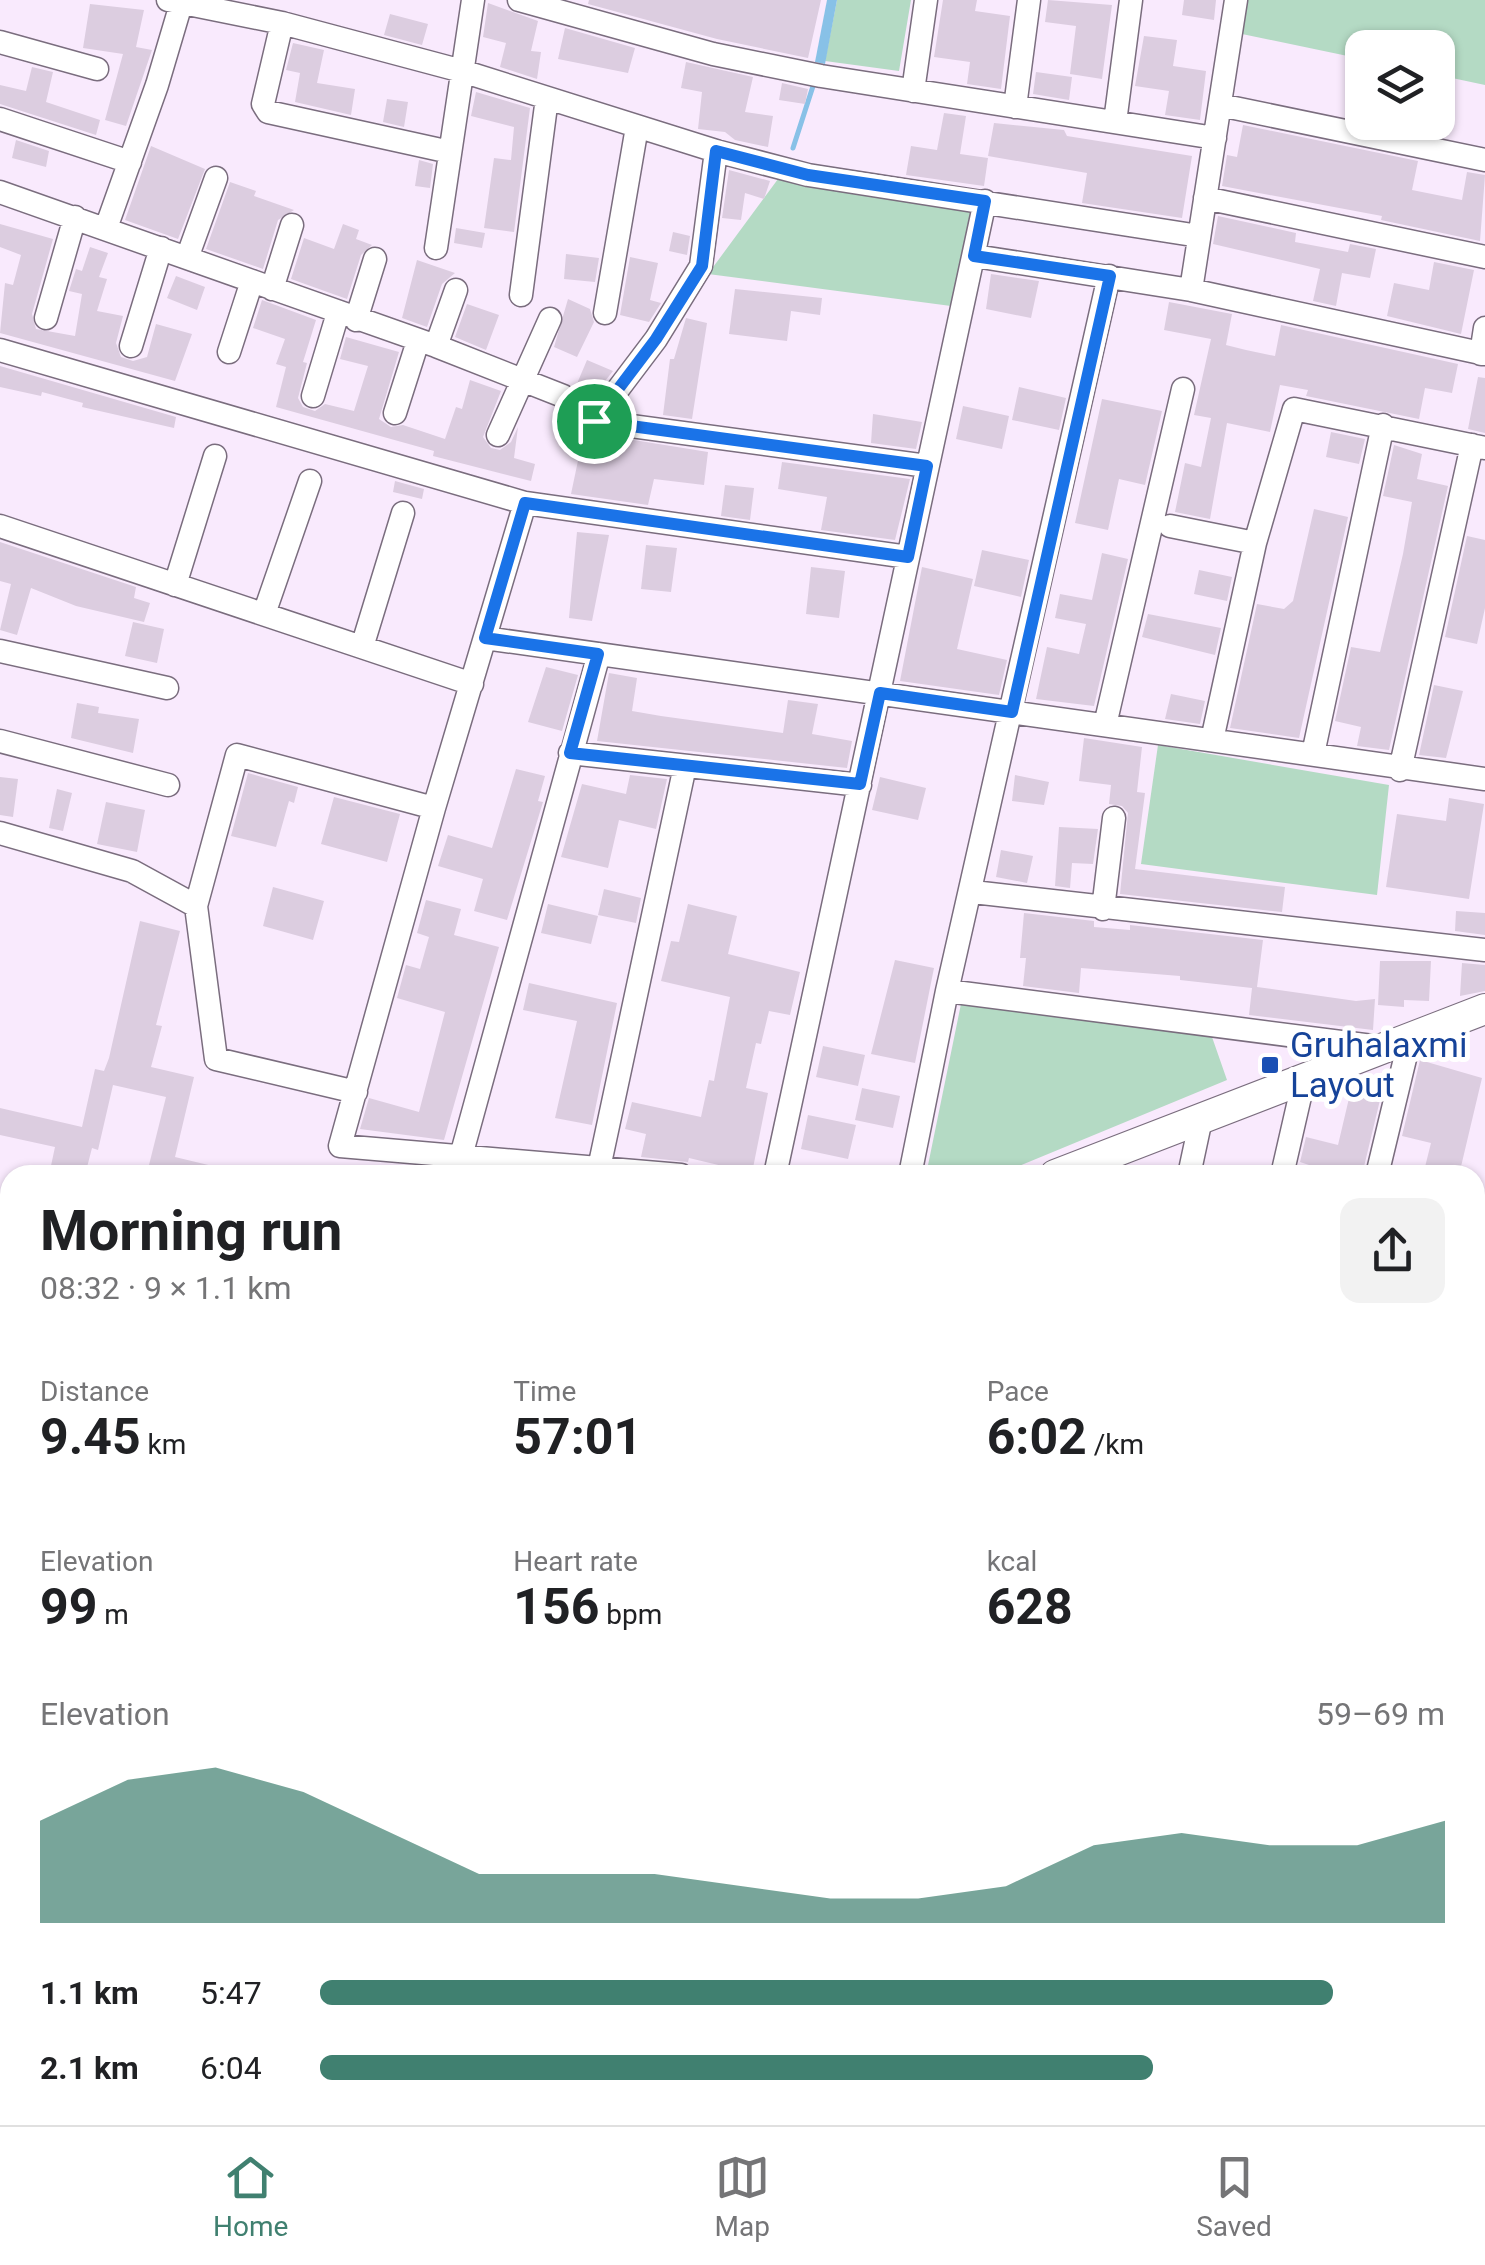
<!DOCTYPE html>
<meta charset="utf-8">
<style>
body{margin:0;font-family:Roboto,sans-serif;background:#f2f2f2;color:#202124;height:100vh;display:flex;flex-direction:column;font-size:38px;white-space:nowrap}
*{box-sizing:border-box;margin:0}
p{font-size:32px;color:#757577}
.icon{flex:none;width:55px;height:55px;fill:none;stroke:currentColor;stroke-width:2;stroke-linecap:round;stroke-linejoin:round}
.map{position:relative;flex:1;overflow:hidden}
.panel{position:absolute;left:0px;top:1165px;width:1485px;height:960px;display:flex;flex-direction:column;background:#fff;border-radius:30px 30px 0 0;box-shadow:0 2px 8px #0004}
.panel>*{flex:none}
.tools{position:absolute;left:1345px;top:30px;display:grid;gap:20px}
.tools a{display:grid;place-items:center;width:110px;height:110px;border-radius:20px;background:#fff;box-shadow:0 2px 8px #0004;font-size:50px}
.pin{position:absolute;display:grid;place-items:center;width:85px;height:85px;color:#fff;margin:-42px;border:5px solid #fff;border-radius:50%;box-shadow:0 2px 10px #0007}
.round{display:grid;place-items:center;flex:none;width:105px;height:105px;border-radius:20px;background:#f2f2f2}
.headline{display:flex;align-items:center;justify-content:space-between;height:170px;padding:0 40px}
h1{font-size:55px;font-weight:700;line-height:75px}
.stats{display:grid;grid-template-columns:repeat(3,1fr);gap:15px;height:170px;padding:10px 40px}
.stats div{display:grid;align-content:center}
.stats b{font-size:50px;font-weight:700}
.stats small{font-size:28px;font-weight:400}
.stats p{font-size:28px}
.chart{height:280px;padding:20px 40px}
.chart p{display:flex;justify-content:space-between}
.chart svg{width:100%;height:180px;margin-top:10px;fill:#408070;opacity:.7}
ul{padding:0 40px;list-style:none;font-size:32px}
li{display:grid;grid-template-columns:160px 120px 1fr;align-items:center;height:75px}
li i{height:25px;border-radius:12px;background:#408070}
.tabs{display:flex;justify-content:space-around;align-items:center;height:140px;border-top:2px solid #e0e0e0;background:#fff;font-size:28px;color:#757577}
.tabs a{display:grid;justify-items:center;gap:5px}
.tabs .active{color:#408070}
.map>svg:first-child{display:block}
.built{fill:#f0dcf5}
.green{fill:#b4dac4}
.water{fill:#88c1e7}
.lines{fill:none;stroke-linecap:round;stroke-linejoin:round}
.stream{stroke:#88c1e7;stroke-width:5}
.building{fill:#dccde0}
.minor-casing{stroke:#7a6d7e;stroke-width:25}
.major-casing{stroke:#7a6d7e;stroke-width:32}
.minor{stroke:#fff;stroke-width:22}
.major{stroke:#fff;stroke-width:30}
.route-casing{stroke:#fff;stroke-width:20}
.route{stroke:#1a73e8;stroke-width:12}
.transit-dot{fill:#1a4fb4;stroke:#fff;stroke-width:4}
.labels{text-anchor:middle;stroke-width:10;stroke-linejoin:round;paint-order:stroke}
.transit-label{font-size:35px;fill:#164399;stroke:#fff;text-anchor:start}
</style>
<div class="map">
<svg width="1485" height="2125" viewBox="0 0 1485 2125">
<rect width="100%" height="100%" fill="#f9eafd"/>
<path class="built" d="M0 1321 10 1323V1477L0 1476Z"/>
<path class="green" d="M837 0H911L899 71 825 61Z
M1247 0H1485V85L1438 75V48H1362V59L1242 34Z
M778 179 972 204 951 306 708 274Z
M1158 745 1389 785 1377 895 1141 864Z
M962 999 1212 1037 1227 1080 997 1175H926Z
M1475 1654 1485 1655V1896L1475 1894Z
M0 2012 10 2014V2115H61L59 2125H0Z
M1485 2059V2125H1122L1125 2120 1475 2115V2064Z
M358 2115H533L532 2125H355Z"/>
<path class="water" d="M827 0H837L825 64 815 62Z"/>
<g class="lines">
<path class="stream" d="M793 148 815 80"/>
</g>
<path class="building" d="M589 0H821L808 58 717 39 588 4Z
M943 0H977L975 11 1010 16 1001 89 967 84 970 62 934 57Z
M1048 0 1112 5 1102 79 1070 74 1076 26 1045 22Z
M1184 0H1216L1214 20 1182 15Z
M488 3 538 21 531 51 541 52 537 79 500 67 506 43 483 37Z
M90 4 144 10 136 47 152 50 126 126 105 120 123 54 83 48Z
M390 14 428 24 422 45 384 35Z
M565 28 635 48 628 73 558 59Z
M1144 36 1177 40 1173 66 1206 71 1200 120 1165 115 1169 91 1135 86Z
M293 43 324 50 317 83 355 89 351 115 295 102 300 73 286 70Z
M686 62 753 77 745 112 773 116 768 147 735 140 725 132 698 129 702 92 681 88Z
M32 67 53 72 46 102 100 120 96 135 0 104V85L26 91Z
M1036 72 1072 77 1069 100 1033 94Z
M782 83 808 89 805 104 779 100Z
M476 92 530 108 514 232 484 228 494 158 511 160 514 127 471 116Z
M387 99 408 102 404 127 383 122Z
M944 113 966 116 960 154 988 158 984 186 906 175 911 146 937 150Z
M994 123 1064 130 1067 136 1192 156 1182 218 1082 203 1087 173 988 156Z
M1243 125 1418 161 1412 190 1462 200 1467 172 1485 175 1480 241 1381 220 1382 216 1222 186 1227 155 1237 157Z
M16 140 49 151 46 167 12 158Z
M151 146 205 169 178 239 125 220Z
M419 160 433 164 430 188 415 186Z
M729 170 770 181 764 199 745 193 741 220 722 218Z
M230 182 256 191 254 196 294 210 278 220 263 269 206 249Z
M1218 216 1296 233 1295 242 1348 252 1350 244 1376 249 1370 278 1342 273 1336 306 1313 301 1320 269 1213 244Z
M0 224 53 239 32 314 36 329 75 336 82 294 69 291 76 269 82 271 90 247 108 253 99 277 107 279 97 311 123 316 116 343 121 357 133 361 147 357 156 324 192 334 175 381 0 333 5 283 13 285 21 255 0 247Z
M343 224 359 230 356 239 372 245 361 255 347 299 291 279 304 238 334 249Z
M456 228 485 233 482 248 454 243Z
M673 232 690 236 687 255 669 251Z
M566 254 599 258 595 282 564 279Z
M630 257 658 263 650 300 661 303 649 322 620 315Z
M417 260 455 273 442 284 427 327 402 318Z
M1434 262 1474 270 1461 334 1387 316 1394 283 1429 290Z
M991 274 1039 281 1031 318 986 309Z
M176 276 205 287 197 310 167 298Z
M735 289 822 298 820 315 791 311 787 341 729 334Z
M568 299 590 309 594 322 577 357 554 347Z
M262 300 316 320 303 362 307 363 298 398 303 407 315 411 325 404 354 411 368 366 340 359 346 337 399 352 379 419 391 427 403 425 445 439 456 407 462 409 470 380 501 391 483 437 491 448 500 450 511 442 518 427 514 458 535 464 531 481 433 456 434 451 276 407 286 367 276 364 285 339 253 328Z
M1169 302 1232 314 1226 345 1246 350 1275 356 1281 325 1458 364 1452 393 1425 388 1419 419 1306 396 1308 390 1280 385 1270 432 1227 423 1210 519 1175 512 1185 463 1201 467 1211 418 1194 415 1211 339 1164 330Z
M467 304 499 315 486 350 455 337Z
M686 318 707 323 692 419 663 415 670 359H674Z
M587 360 613 371 595 394 576 386Z
M0 366 176 417 174 428 82 407 83 403 42 392 41 396 0 387Z
M1478 377 1485 378V433L1468 429Z
M1019 387 1066 398 1059 430 1012 420Z
M1102 399 1162 411 1145 485 1119 479 1108 530 1075 523Z
M963 406 1009 416 1002 449 956 439Z
M873 414 922 422 916 449 871 443Z
M584 432 708 452 704 485 654 479 648 505 571 494Z
M1331 432 1365 439 1359 464 1326 457Z
M1394 445 1422 454 1417 479 1448 486 1389 750 1357 746 1361 727 1335 721 1351 647 1380 652 1403 554 1412 502 1383 496Z
M782 462 910 479 895 540 821 530 827 497 778 489Z
M395 481 424 489 422 499 393 492Z
M725 485 754 488 750 520 721 516Z
M1314 509 1348 517 1299 738 1230 728 1257 604 1284 609 1293 601Z
M577 532 609 535 592 621 569 618Z
M1467 536 1485 540V608L1477 644 1445 637Z
M0 542 136 587 134 598 150 603 144 622 76 606 31 588 17 635 0 630 11 584 0 581Z
M646 545 677 548 671 592 641 589Z
M982 550 1029 560 1021 597 974 586Z
M1102 553 1128 559 1094 706 1036 699 1047 647 1079 654 1086 624 1055 618 1060 594 1092 600Z
M811 567 845 571 839 618 806 614Z
M922 567 973 579 957 649 1007 660 999 695 900 681Z
M1199 570 1232 577 1227 601 1194 594Z
M1148 614 1221 628 1215 655 1142 637Z
M133 622 164 629 157 663 125 656Z
M546 667 578 675 562 731 528 722Z
M609 673 637 678 632 711 661 716 783 733 788 700 818 704 812 734 852 741 847 768 597 741Z
M1434 685 1463 691 1446 758 1419 755Z
M1171 694 1205 701 1200 724 1165 719Z
M77 703 99 707 98 713 139 719 133 753 71 738Z
M1084 738 1142 747 1137 792 1145 793 1135 869 1285 887 1282 912 1120 894 1128 813 1122 806 1109 804 1111 785 1079 781Z
M516 769 545 776 538 801 543 802 507 920 474 911 483 879 438 866 448 835 492 848Z
M248 773 298 787 294 803 289 801 276 847 231 836Z
M630 775 667 779 656 829 619 820 608 868 561 857 582 784 626 794Z
M1015 775 1049 782 1044 805 1012 801Z
M0 777 18 779 13 817 0 815Z
M880 777 926 788 918 820 872 810Z
M57 789 72 793 63 831 49 828Z
M334 797 400 814 387 862 321 844Z
M1449 798 1484 804 1469 899 1386 887 1397 814 1446 821Z
M106 802 145 810 137 852 97 844Z
M1059 827 1098 829 1093 864 1072 863 1070 888 1055 886Z
M1001 850 1033 856 1027 883 996 877Z
M273 887 324 901 313 940 263 926Z
M604 889 641 898 636 923 598 915Z
M426 900 461 909 454 935 499 947 444 1140 360 1129 369 1098 419 1112 445 1012 397 998 406 965 420 969 429 937 417 933Z
M548 904 598 916 591 944 541 933Z
M688 904 737 916 728 954 800 972 790 1015 769 1011 761 1044 756 1043 746 1088 768 1093 752 1173 689 1158 688 1162 641 1157 646 1134 625 1129 632 1102 701 1117 709 1080 714 1081 730 997 661 981 671 941 679 942Z
M1456 911 1485 913V935L1455 931Z
M1024 913 1094 921V927L1130 930V925L1263 940 1257 987 1356 1001 1375 999 1373 1030 1249 1015 1252 988 1180 980V976L1081 968 1079 993 1023 986 1026 958H1020Z
M140 921 180 931 156 1025 162 1026 151 1067 194 1077 175 1157 225 1169V1175H162L163 1168 149 1165 166 1097 113 1085 98 1150 92 1148 85 1175H49L55 1147 0 1135V1108L82 1127 95 1069 104 1071 109 1058Z
M895 960 934 968 915 1063 871 1054Z
M1380 961H1431L1429 1001 1404 1000V1007L1378 1005Z
M1462 963 1485 965V991L1460 996Z
M529 983 617 1003 592 1125 555 1118 577 1021 523 1010Z
M823 1046 865 1055 858 1086 816 1077Z
M1420 1060 1482 1078 1459 1175 1425 1167 1431 1143 1402 1136Z
M862 1088 900 1096 893 1128 855 1120Z
M1350 1094 1380 1100 1362 1175 1333 1173 1300 1162 1306 1137 1338 1145Z
M808 1115 856 1125 848 1159 801 1149Z"/>
<g class="lines">
<g class="minor-casing">
<path id="minor" d="M168 0 282 23 462 71 716 151 808 175 1199 236
M519 0 713 54 821 76 1215 138
M282 23 263 104 268 112 450 152
M0 42 97 69
M913 91 926 0
M1220 105 1485 160
M1015 107 1029 0
M0 119 130 162
M1115 122 1131 0
M0 192 436 346 563 396 594 421 927 466
M1205 198 1485 257
M106 228 157 85 181 4
M436 248 473 0
M975 256 1191 290 1485 354
M187 258 216 178
M272 289 292 225
M1191 290 1236 0
M521 295 547 98
M605 313 637 127
M46 318 75 217
M356 320 375 259
M131 346 161 248
M436 346 456 290
M0 350 525 503 908 557
M229 352 252 281
M1481 354 1485 328
M313 396 338 313
M395 413 418 341
M594 421 656 339 701 266 716 151
M498 435 550 319
M525 503 434 808 340 1146 681 1175
M0 526 472 684
M1170 526 1255 543
M175 585 215 456
M264 614 310 481
M485 638 1485 779
M362 647 403 513
M0 651 167 688
M1105 725 1183 389
M1212 740 1255 543 1294 409 1485 448
M0 741 168 785
M570 753 860 785
M1313 754 1383 425
M1400 770 1472 445
M0 833 132 871 196 906
M973 892 1485 950
M1103 909 1114 818
M947 991 1380 1047
M356 1092 216 1059 196 906 237 755 434 808
M461 1156 599 654
M599 1168 685 766
M775 1175 985 201
M910 1175 947 991 1109 276
M1189 1175 1201 1119
M1282 1175 1304 1079
M1377 1175 1410 1038
M1475 1452 1485 1453
M1475 1511 1485 1513
M0 1708H10
M0 1762 10 1763
M0 1872 10 1873
M1475 1924 1485 1926
M0 1972 10 1973
M88 2125 91 2115
M222 2125 225 2115
M334 2125 337 2115
M541 2125 542 2115
M654 2125 655 2115
M745 2125 747 2115"/>
</g>
<g class="major-casing">
<path id="major" d="M1055 1175 1485 1009
M0 1568 10 1566"/>
</g>
<use href="#minor" class="minor"/>
<use href="#major" class="major"/>
</g>
<g class="lines">
<g class="route-casing">
<path id="route" d="M716 151 808 175 985 201 974 256 1110 276 1012 712 880 693 860 784 570 753 598 654 485 638 525 503 908 557 927 466 594 421 656 339 702 266Z"/>
</g>
<use href="#route" class="route"/>
</g>
<rect class="transit-dot" x="1260" y="1055" width="20" height="20" rx="5"/>
<g class="labels">
<g class="transit-label">
<text x="1290" y="1057">Gruhalaxmi<tspan x="1290" dy="40">Layout</tspan></text>
</g>
</g>
</svg>
<div class="tools">
<a><svg class="icon" aria-label="layers" viewBox="0 0 24 24"><path d="M12 4l9 5-9 5-9-5zM3 14l9 5 9-5"/></svg></a>
</div>
<div class="pin" style="left:594px;top:421px;background:#1e9e55"><svg class="icon" aria-label="arrive" viewBox="0 0 24 24"><path d="M6 21V4h12l-3 4 3 4H6"/></svg></div>
<section class="panel">
<div class="headline"><div><h1>Morning run</h1><p>08:32 · 9 × 1.1 km</p></div><a class="round"><svg class="icon" aria-label="share" viewBox="0 0 24 24"><path d="M12 15V3M7 8l5-5 5 5M5 13v7h14v-7"/></svg></a></div>
<div class="stats">
<div><p>Distance</p><b>9.45<small> km</small></b></div>
<div><p>Time</p><b>57:01</b></div>
<div><p>Pace</p><b>6:02<small> /km</small></b></div>
</div>
<div class="stats">
<div><p>Elevation</p><b>99<small> m</small></b></div>
<div><p>Heart rate</p><b>156<small> bpm</small></b></div>
<div><p>kcal</p><b>628</b></div>
</div>
<div class="chart"><p><span>Elevation</span>59–69 m</p>
<svg viewBox="0 0 160 44" preserveAspectRatio="none"><path d="M0 44V19L10 9L20 6L30 12L40 22L50 32L60 32L70 32L80 35L90 38L100 38L110 35L120 25L130 22L140 25L150 25L160 19V44z"/></svg>
</div>
<ul>
<li><b>1.1 km</b>5:47<i style="width:90%"></i></li>
<li><b>2.1 km</b>6:04<i style="width:74%"></i></li>
</ul>
</section>
</div>
<nav class="tabs">
<a class="active"><svg class="icon" aria-label="home" viewBox="0 0 24 24"><path d="M3 11l9-7 9 7M6 9v11h12V9"/></svg>Home</a>
<a><svg class="icon" aria-label="map" viewBox="0 0 24 24"><path d="M3 6l6-2 6 2 6-2v14l-6 2-6-2-6 2zM9 4v14M15 6v14"/></svg>Map</a>
<a><svg class="icon" aria-label="saved" viewBox="0 0 24 24"><path d="M7 4h10v16l-5-4-5 4z"/></svg>Saved</a>
</nav>
